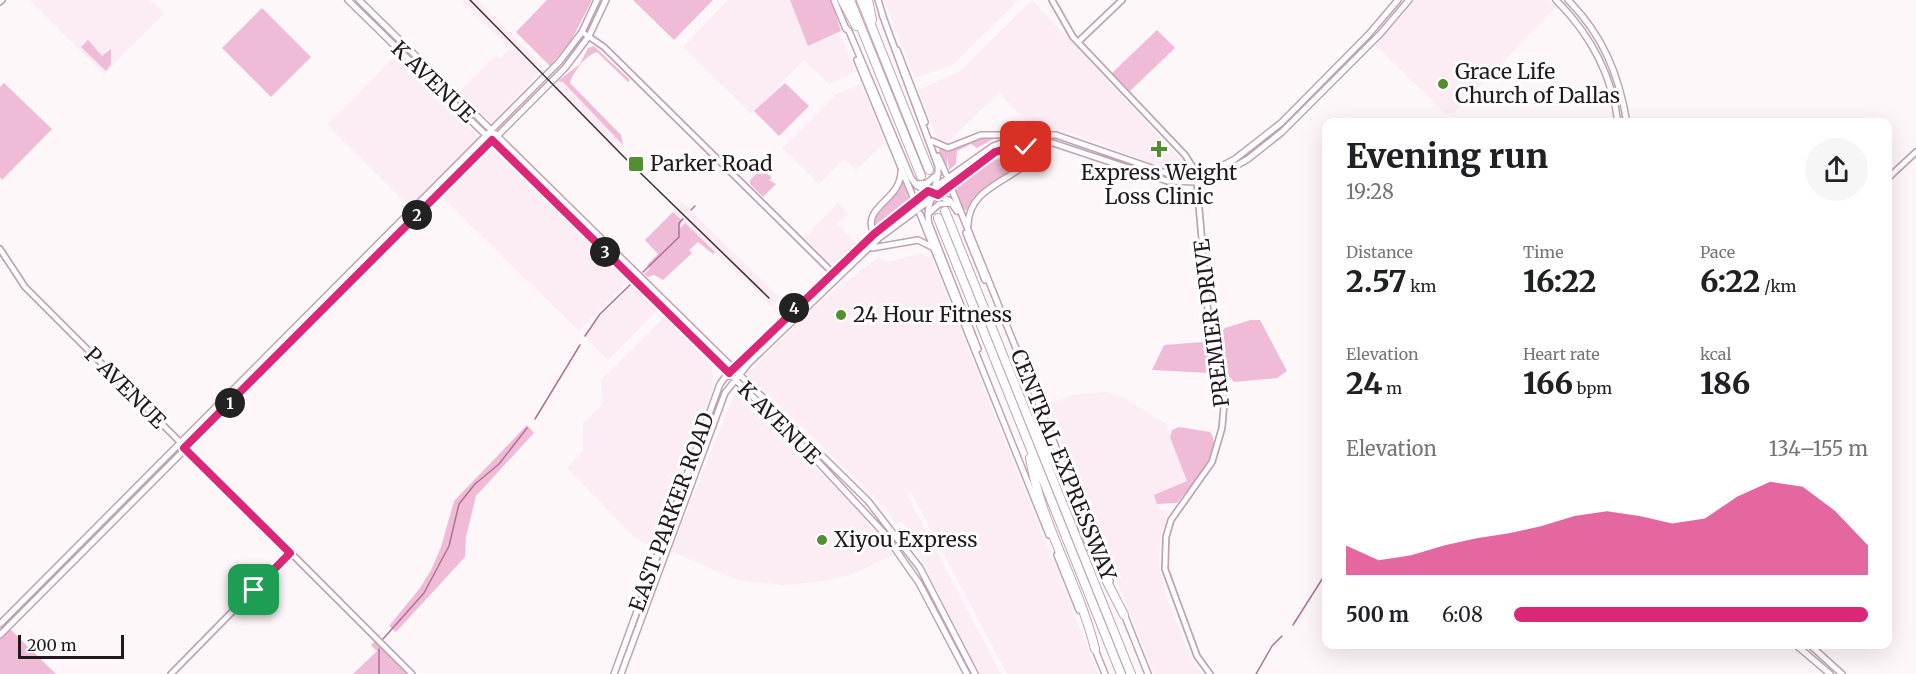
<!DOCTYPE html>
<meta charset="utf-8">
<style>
body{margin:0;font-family:Merriweather,serif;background:#f6f6f6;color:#202124;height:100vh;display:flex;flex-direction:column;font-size:22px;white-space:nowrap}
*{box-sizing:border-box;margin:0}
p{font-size:20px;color:#757577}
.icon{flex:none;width:33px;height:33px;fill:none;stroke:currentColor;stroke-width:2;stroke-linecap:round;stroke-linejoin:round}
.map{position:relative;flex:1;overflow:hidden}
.drawer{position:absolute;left:1322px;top:118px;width:570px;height:531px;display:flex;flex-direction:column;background:#fff;border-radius:12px;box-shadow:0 6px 24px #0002}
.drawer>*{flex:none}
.scale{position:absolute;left:18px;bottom:15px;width:106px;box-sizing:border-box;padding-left:6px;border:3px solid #23181d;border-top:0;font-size:16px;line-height:21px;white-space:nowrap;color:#23181d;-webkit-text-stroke:4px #fff;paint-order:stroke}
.pin{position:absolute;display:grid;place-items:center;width:51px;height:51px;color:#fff;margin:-26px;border-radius:12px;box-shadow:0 3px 9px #0006}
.km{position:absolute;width:30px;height:30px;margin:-15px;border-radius:50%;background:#222;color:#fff;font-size:16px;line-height:30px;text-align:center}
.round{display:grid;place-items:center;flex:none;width:63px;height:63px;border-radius:32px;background:#f6f6f6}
.summary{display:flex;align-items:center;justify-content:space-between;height:102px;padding:0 24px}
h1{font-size:33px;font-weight:800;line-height:45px}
.stats{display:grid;grid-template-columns:repeat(3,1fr);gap:9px;height:102px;padding:6px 24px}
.stats div{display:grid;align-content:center}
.stats b{font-size:30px;font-weight:800}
.stats small{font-size:16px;font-weight:400}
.stats p{font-size:16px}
.chart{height:168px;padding:12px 24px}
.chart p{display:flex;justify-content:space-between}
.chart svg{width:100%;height:108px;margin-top:6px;fill:#db2777;opacity:.7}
ul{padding:0 24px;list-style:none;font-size:20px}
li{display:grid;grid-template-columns:96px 72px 1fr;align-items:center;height:45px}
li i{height:15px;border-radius:8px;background:#db2777}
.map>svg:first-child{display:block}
.built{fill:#fcecf4}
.green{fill:#f0bbd6}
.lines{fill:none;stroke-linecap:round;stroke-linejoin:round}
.stream{stroke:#ae7292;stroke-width:1.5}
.tertiary-casing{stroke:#c1a3b2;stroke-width:8}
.secondary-casing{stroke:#c1a3b2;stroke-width:8}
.motorway-casing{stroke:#c1a3b2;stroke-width:10}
.tertiary{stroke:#fff;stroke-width:4.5}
.secondary{stroke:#fff;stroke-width:5}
.motorway{stroke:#fff;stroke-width:8}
.tram{stroke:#3a3035;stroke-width:1.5}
.route-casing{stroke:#fff;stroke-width:12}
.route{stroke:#db2777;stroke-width:8}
.poi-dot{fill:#518f2f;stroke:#fff;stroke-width:2}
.labels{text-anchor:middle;stroke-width:6;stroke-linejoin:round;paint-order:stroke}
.poi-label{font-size:21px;fill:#23181d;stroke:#fff;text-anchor:start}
.street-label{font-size:21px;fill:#23181d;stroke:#fff}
</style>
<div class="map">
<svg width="1916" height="674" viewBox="0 0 1916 674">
<rect width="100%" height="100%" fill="#fdf7fa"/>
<path class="built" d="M29 0H150L164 13 104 74Z
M461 0H477L544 67 492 123 459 92 496 55 500 59 510 48Z
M728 0H790L808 46 840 33 855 72 829 84 804 60 751 114 683 47Z
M884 0H1019L953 64 915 78Z
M1032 0 1181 160 1171 170 1070 133 1031 126 999 93 948 142 938 140 918 90 959 72Z
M1416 0H1549L1556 7 1454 113H1445L1375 45Z
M397 54 479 137 410 207 327 125Z
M558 81 563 82 623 145 617 152 552 88Z
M861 84 885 142 856 170 844 159 819 184 782 148 835 95Z
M492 146 629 281 579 331 442 197Z
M682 202 780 298 772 307 673 212Z
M838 203 849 214 838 224 857 243 835 264 831 263 804 238Z
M921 253 932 259 1098 674H1007L911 492 907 495 1001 674H979L902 521 897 524 879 501 747 374 824 298 879 257 888 262Z
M633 284 658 309 608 360 583 335Z
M665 316 712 364 714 386 654 548 634 537 567 468 583 451V423L602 405 601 380Z
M736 390 850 502 893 555 850 575 817 582 784 585 738 580 671 551Z
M1106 392 1124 398 1166 424 1187 481 1154 495 1160 510 1169 512 1160 537 1159 567 1165 594 1193 663 1203 674H1154L1046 406 1072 395Z"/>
<path class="green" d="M547 0H592L572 39 550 66 516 32Z
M633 0H713L674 40Z
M790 0H831L841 31 808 46Z
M262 8 311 57 271 97 222 48Z
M1157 30 1175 48 1130 91 1112 73Z
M88 40 102 56 111 49V64L106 71 81 47Z
M594 46 630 80 628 82 597 52C586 55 573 72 570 83L621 135 623 145 563 82 558 81 580 64 588 48Z
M4 83 52 129 2 180 0 177V87Z
M785 83 809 106 779 136 754 111Z
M999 136 977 148 971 144 957 151 956 164 949 170 947 156V172L939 151 940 148 947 152 948 149 977 137Z
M1022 149 1023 158 1020 165 974 197 967 210H963L954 188 995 160Z
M762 168 760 172 762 174 766 172 772 178 769 180 776 184 763 197 750 184V180Z
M905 181 911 199 902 190 910 199 874 227 871 223C876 206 896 199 902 182Z
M673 212 682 220 679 229 685 223 715 252 713 254 698 242 689 250 692 253 663 280 654 275 648 277 644 274 650 268 647 265 658 254 645 240Z
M1251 320H1260L1287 371 1277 378 1234 382 1227 374 1219 334 1225 328Z
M1203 342 1209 346 1213 368 1209 373 1152 370 1164 345Z
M527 425 534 433 476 496 466 537 465 557 396 632 389 626 420 588 431 570 441 547 454 501Z
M1179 427 1210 432C1225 450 1189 488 1177 503L1157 504 1154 495 1187 481 1170 437 1172 430Z
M10 630H11L56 674H0V639Z
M375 641 406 674H353L377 651 371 645Z"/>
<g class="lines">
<path class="stream" d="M691 210 695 206
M643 272 679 237V223L683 219
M585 336 600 314 631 284
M535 419 580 345
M1293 625 1326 573
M383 639 424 593 449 546 459 504 475 484 499 464 527 428
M379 649V674
M1256 674 1272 646 1282 636"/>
<g class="tertiary-casing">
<path id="tertiary" d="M1052 0 1073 37 1185 155 1196 172 1208 312 1219 358 1224 405 1222 428 1212 462 1171 520 1166 537 1165 569 1197 656 1210 674
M0 2 2 0
M582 32 604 47 834 274
M1078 42 1122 0
M1887 179 1916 152
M0 249 25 287 412 674
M171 674 290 553"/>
</g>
<g class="secondary-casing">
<path id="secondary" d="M348 0 805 448 884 533 919 583 967 674
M359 0 868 501 920 568 975 674
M834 0 846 29
M878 0 883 16
M1556 0C1590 34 1612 74 1618 123
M1568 0C1603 35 1619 75 1627 123
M882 14 938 166C940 186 924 203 929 224L978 349
M845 27 849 31 911 178 917 186 928 191
M897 50 925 122
M857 60 913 197
M932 141 948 148 981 135H1016
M938 156 946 174
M917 184 927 183 938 174
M952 190 1110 581
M937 195 950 201 957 211
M920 214 1049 535
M928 214 939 204 950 203
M968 225C969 192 999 185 1022 167L1025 160 1024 150 1029 142
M966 233 985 280
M874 234C860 206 902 201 901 170
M872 248 918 240 932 247
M1057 555 1079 610
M1124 614 1148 674
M0 624 559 62 582 32 597 0
M0 635 565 68 589 36 606 0
M1796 645 1830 674
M1810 645 1842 674
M1094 647 1105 674
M614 674 720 384 732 368 787 315 890 219 993 146 1024 135H1056L1172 175 1196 176 1212 171 1235 159 1281 123 1369 34 1398 0
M621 674 725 393 749 363 879 238 995 152 1022 143H1053L1167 181 1197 182 1218 176 1248 159 1282 132 1381 33 1409 0"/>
</g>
<g class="motorway-casing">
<path id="motorway" d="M842 0 856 26
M850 0 921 176
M861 0 929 170
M868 0 872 20
M945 211 1131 674
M938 218 1121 674
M1031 420 1041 430 1100 568 1124 615
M1030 458C1041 524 1079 584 1095 649"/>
</g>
<use href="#tertiary" class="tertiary"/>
<use href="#secondary" class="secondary"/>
<use href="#motorway" class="motorway"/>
<path class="tram" d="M470 0 624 157 769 298"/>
</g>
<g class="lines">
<g class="route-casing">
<path id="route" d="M254 590 290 553 184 448 492 140 729 373 874 234 928 191 938 195 995 152 1029 142 1026 147"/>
</g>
<use href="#route" class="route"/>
</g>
<g class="poi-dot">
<circle cx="1443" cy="84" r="6"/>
<path d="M1156 140h6v6h6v6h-6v6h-6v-6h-6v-6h6z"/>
<rect x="628" y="156" width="16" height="16" rx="3"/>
<circle cx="841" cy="315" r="6"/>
<circle cx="822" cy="540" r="6"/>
</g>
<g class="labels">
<g class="poi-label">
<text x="1455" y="79">Grace Life<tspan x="1455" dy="24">Church of Dallas</tspan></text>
<text x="650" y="171">Parker Road</text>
<text x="1159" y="180" text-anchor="middle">Express Weight<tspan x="1159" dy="24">Loss Clinic</tspan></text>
<text x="853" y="322">24 Hour Fitness</text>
<text x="834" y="547">Xiyou Express</text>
</g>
<g class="street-label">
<text transform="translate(433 82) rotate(44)" y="7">K AVENUE</text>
<text transform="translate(1212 323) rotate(-97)" y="7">PREMIER DRIVE</text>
<text transform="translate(125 388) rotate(45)" y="7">P AVENUE</text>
<text transform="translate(779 423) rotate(45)" y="7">K AVENUE</text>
<text transform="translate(1063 465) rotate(68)" y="7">CENTRAL EXPRESSWAY</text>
<text transform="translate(672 512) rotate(-70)" y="7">EAST PARKER ROAD</text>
</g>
</g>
</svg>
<div class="scale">200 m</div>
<div class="pin" style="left:254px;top:590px;background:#1e9e55"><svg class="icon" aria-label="arrive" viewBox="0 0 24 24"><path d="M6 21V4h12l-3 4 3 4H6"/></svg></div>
<div class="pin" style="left:1026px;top:147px;background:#d93025"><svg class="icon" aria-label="check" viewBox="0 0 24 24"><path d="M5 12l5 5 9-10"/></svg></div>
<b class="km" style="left:230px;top:403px">1</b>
<b class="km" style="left:417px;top:215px">2</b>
<b class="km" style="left:605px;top:252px">3</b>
<b class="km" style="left:794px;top:308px">4</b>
<section class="drawer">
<div class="summary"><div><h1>Evening run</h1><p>19:28</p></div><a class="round"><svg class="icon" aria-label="share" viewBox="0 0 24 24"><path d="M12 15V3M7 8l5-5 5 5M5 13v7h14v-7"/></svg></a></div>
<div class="stats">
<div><p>Distance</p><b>2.57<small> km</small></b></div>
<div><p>Time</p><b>16:22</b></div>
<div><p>Pace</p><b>6:22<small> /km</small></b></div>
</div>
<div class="stats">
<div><p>Elevation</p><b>24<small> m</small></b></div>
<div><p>Heart rate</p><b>166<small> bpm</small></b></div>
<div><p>kcal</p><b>186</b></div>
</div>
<div class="chart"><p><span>Elevation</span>134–155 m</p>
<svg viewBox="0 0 160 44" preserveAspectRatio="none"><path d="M0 44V32L10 38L20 36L30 32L40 29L50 27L60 24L70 20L80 18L90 20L100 23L110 21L120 12L130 6L140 8L150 18L160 32V44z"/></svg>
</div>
<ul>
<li><b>500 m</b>6:08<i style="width:100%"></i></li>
</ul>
</section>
</div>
